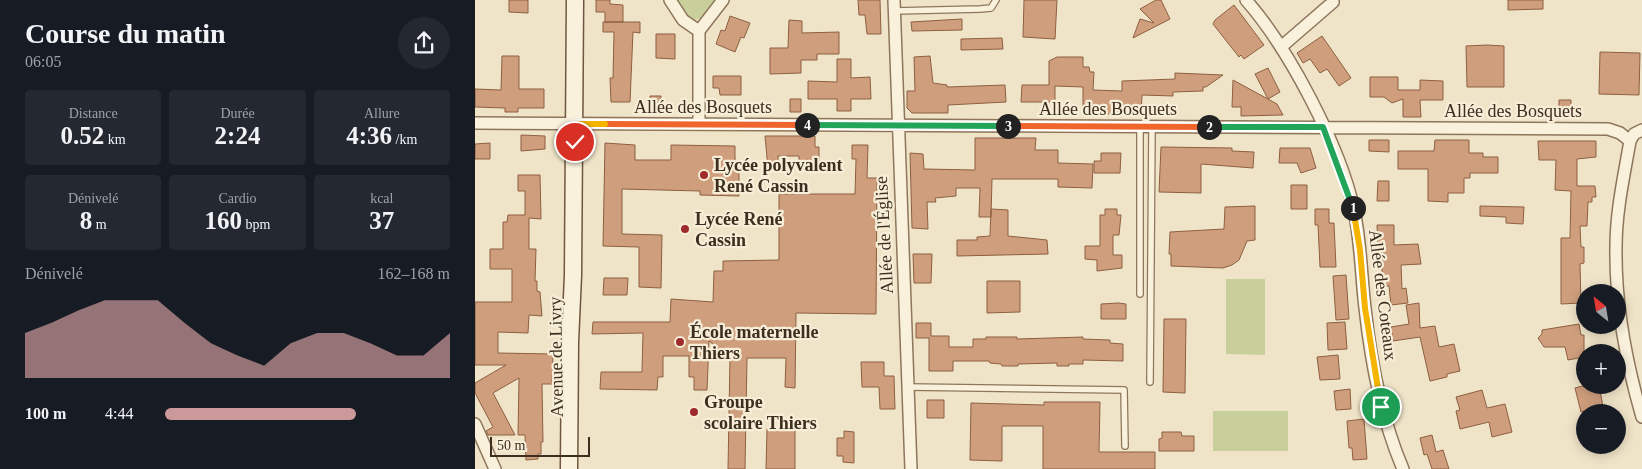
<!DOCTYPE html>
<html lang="fr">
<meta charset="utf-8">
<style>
body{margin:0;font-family:Georgia,serif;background:#242831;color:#f1f3f6;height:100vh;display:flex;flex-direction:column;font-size:19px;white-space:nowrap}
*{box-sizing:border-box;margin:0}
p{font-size:16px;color:#9ea1a6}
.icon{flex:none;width:28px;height:28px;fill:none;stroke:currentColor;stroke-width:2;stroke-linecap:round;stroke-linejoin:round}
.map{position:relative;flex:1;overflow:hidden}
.side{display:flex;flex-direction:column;background:#171b24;width:475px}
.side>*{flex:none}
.needle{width:32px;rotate:330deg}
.buttons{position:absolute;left:1101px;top:284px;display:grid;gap:10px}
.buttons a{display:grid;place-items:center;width:50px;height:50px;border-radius:50%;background:#171b24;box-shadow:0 2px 12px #0003;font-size:25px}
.scale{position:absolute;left:15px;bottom:12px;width:100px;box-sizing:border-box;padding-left:5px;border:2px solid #3d2e20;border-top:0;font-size:14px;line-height:18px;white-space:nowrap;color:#3d2e20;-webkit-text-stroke:4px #f7eed8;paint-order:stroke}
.pin{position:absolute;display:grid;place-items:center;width:42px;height:42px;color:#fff;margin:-21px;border:2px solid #fff;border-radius:50%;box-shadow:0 1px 5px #0007}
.km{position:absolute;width:25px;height:25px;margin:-12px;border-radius:50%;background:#222;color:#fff;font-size:14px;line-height:25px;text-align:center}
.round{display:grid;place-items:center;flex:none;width:52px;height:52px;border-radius:26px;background:#242831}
.overview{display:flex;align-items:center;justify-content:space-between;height:85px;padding:0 25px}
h1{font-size:28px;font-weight:700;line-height:38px}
.figures{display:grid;grid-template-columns:repeat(3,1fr);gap:8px;height:85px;padding:5px 25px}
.figures div{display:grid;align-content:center;border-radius:5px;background:#242831;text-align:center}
.figures b{font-size:25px;font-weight:700}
.figures small{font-size:14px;font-weight:400}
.figures p{font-size:14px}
.chart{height:140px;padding:10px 25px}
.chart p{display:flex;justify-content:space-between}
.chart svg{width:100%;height:90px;margin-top:5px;fill:#cc999b;opacity:.7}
ul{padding:0 25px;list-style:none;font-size:16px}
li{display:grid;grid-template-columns:80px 60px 1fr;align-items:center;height:38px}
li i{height:12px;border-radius:6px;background:#cc999b}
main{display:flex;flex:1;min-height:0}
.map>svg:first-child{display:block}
.green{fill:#c9cf9b}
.building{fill:#cf9f7d;stroke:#8d5f41}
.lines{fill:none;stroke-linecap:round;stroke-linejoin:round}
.service-casing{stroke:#8d765c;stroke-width:8}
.minor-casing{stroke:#8d765c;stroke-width:14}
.secondary-casing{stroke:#6f573f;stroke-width:19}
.service{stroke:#faf1dc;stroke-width:5.5}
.minor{stroke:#faf1dc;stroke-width:11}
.secondary{stroke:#faf1dc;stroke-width:16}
.split-1-casing{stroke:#fff;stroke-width:10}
.split-2-casing{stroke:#fff;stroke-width:10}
.split-3-casing{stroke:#fff;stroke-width:10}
.split-4-casing{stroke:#fff;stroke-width:10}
.split-5-casing{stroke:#fff;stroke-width:10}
.split-6-casing{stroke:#fff;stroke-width:10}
.split-1{stroke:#f5b400;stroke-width:6}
.split-2{stroke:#22a559;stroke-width:6}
.split-3{stroke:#f0652b;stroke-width:6}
.split-4{stroke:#22a559;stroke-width:6}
.split-5{stroke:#f0652b;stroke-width:6}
.split-6{stroke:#f5b400;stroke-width:6}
.poi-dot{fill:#9e2a2b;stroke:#f7eed8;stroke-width:2}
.labels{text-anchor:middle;stroke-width:4.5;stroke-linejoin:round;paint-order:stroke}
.street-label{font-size:18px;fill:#3d2e20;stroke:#f7eed8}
.poi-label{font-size:18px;font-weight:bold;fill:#3d2e20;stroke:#f7eed8;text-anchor:start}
</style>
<main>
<section class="side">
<div class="overview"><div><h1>Course du matin</h1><p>06:05</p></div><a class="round"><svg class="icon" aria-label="share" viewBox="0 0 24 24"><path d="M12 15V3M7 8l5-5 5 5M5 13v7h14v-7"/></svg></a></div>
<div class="figures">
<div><p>Distance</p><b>0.52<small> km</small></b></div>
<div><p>Durée</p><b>2:24</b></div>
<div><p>Allure</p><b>4:36<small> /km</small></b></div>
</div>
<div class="figures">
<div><p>Dénivelé</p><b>8<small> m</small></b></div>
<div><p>Cardio</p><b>160<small> bpm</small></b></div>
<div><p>kcal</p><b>37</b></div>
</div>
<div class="chart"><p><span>Dénivelé</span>162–168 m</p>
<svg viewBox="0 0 160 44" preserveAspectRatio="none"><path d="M0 44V22L10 17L20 11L30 6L40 6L50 6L60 17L70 27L80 33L90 38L100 27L110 22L120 22L130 27L140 33L150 33L160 22V44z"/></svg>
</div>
<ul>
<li><b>100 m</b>4:44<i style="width:67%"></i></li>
</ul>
</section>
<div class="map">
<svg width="1167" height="469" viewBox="0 0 1167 469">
<rect width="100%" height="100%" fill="#f0e4c8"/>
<path class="green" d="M200 0H241L226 18 217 21Z
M751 279H790V355L751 354Z
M738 411H813V451H738Z"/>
<path class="building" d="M34 0H53V13L34 12Z
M121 0H135V4L148 5V22H130V12H121Z
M383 0H405L406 34H392L390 15H384Z
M549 0H582L580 39 548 37Z
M681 0H686L695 19 658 38 665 19 679 23 665 9Z
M1033 0H1068V9L1033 10Z
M759 5 789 45 769 59 766 55 764 57 738 24 740 20Z
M255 16 275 23 269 38 266 37 260 52 241 44 246 30 250 31Z
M487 19V30L437 31 436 22Z
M314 20 327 21V33L364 32V54H342V60H326V73L295 74V48H313Z
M128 22H165V33L158 32 155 102H136L135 78H138L139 32H128Z
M181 34H200V59L181 58Z
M847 36 876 78 864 86 852 69 845 73 835 59 828 63 822 53Z
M527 38 528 49 486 50V39Z
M1012 45 1029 46V87H992L991 46Z
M1125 52 1165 53 1164 95 1124 94Z
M27 56H44V89H69V108H43V112H30V108L0 107V89L26 90Z
M455 56 458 83 472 85V87L530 85 531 102 473 105V113H437L432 108V91H440L439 57Z
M582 57H608V67H614L615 72H619L618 90 647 91V81L700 79V73L748 75 731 87H728V91L698 92V96L667 95 666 114H608V87L580 86V102H546L547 85H574V61Z
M362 59H376V78L395 77 396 99H376V111H362V99H333V81L362 82Z
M793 68 805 92 793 99 780 74Z
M238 76H266V95H245L244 88H238Z
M895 77H923V90H945V80L968 81V100H945L946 117H928V99L917 103 909 97H895Z
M758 80 802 104 808 115 766 116V107H757Z
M175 96H186L185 112H175Z
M315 99H326V112H315Z
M1084 100H1096V117H1084Z
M46 135 70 136V149L46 151Z
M290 136H340V147H344V163H324V156H303V168H293Z
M500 138H561L560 150H583V163L618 164 617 188 583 187V179H517L516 217H504L505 188H481V196L460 198 461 202H452L453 229 437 228 435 153 448 154 449 169 500 170Z
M894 140H914V152L894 151Z
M960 140H994V153H1008V157H1023V173H995V178H989V193H973V202L953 201V169H923V151H959Z
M1063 141H1121V157L1102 159V186H1120L1121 197H1117V202H1113L1112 226H1105L1106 247H1109V263L1105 264 1106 303 1086 304V238H1095L1096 191 1080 190 1081 160H1064Z
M15 143V159H0V144Z
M130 143 160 145V160H196V145L260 146V162H264V196L225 195V191L147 189V234L187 235 186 288 164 287V247L128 246Z
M377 145H393L392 178H402L401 314 321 313 320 388 310 387 311 358H272L270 469H253L255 358 234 341 232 390H219V377H214V356H188V377H183L182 390 125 389 126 372H167L168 333 117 334 118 322H195L196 299 238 302 239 271H248V261L304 260V194H380L381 159H377Z
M686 147 757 148V151L779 152 778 168 726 164V193L684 192Z
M805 148H835L841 168 826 173 822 163H804Z
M626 153H646L645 173H619V161H626Z
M43 175H65L66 219 54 218V249H61L60 281H62V291L65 292 67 316 54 315 53 333 23 332V353L78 354 77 384H67L68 442H66V454H63V459L51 460 50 435H43L44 378 18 393 40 435H13L11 431 18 427 0 393V383L31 365H0V302H37V269H15V249H28V222H32L33 215H50V191H43Z
M903 181H914V201H902Z
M816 185H832V209H816Z
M780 206V240L772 241 764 260 757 265 748 268 696 266V254H694L695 232 749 229 750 207Z
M1005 206 1049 207 1048 224 1031 223V217L1005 216Z
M516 209 533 210V236L572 240 573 254 482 256V240H502V237L515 236Z
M630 209H642V215H646L644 235H638V255H647V268L622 271V260L610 259V246H625V215H630Z
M840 209H854V223H859L861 267H845L843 225H840Z
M902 225H919V245L943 244 946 264 926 265 927 289 931 288 933 303 916 305 914 286H910V280H907V265L898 266 896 251 903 250Z
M438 254H457L456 283H439Z
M871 275 874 319 861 320 858 276Z
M129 278H153L152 295H128Z
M512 281H545V312L512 313Z
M643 303 651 304V319H626V304Z
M944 303 945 328 960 326 964 347 979 344 985 371 972 374V377L955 381 945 337 918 341 916 327 934 324 931 305Z
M689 319H711L710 393 688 392Z
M870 322 872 349 853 350 852 323Z
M441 323H456V336H474V347H498V339H511V337H542V339L608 337V339L635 340V343L648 344V361L608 360V364H594V366H582V363L543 364V366H527L526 364 515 363 514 361H478V371H454V338H441Z
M1104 324 1106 335H1109V357L1093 360 1090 347H1069L1063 338 1067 334V330Z
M863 355 865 379 845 380 842 357Z
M386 362H409V376H419L420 409H405L404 387H387Z
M1111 385H1124L1129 412H1106L1100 388Z
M875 389 876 409 861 410 859 391Z
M1007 390 1012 408 1030 404 1037 432 1017 437 1014 422 985 429 981 411 985 410 981 397Z
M452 400H469V418H452Z
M569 402H625L624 452H680V469H568V426H527V461L495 460 496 403 569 405Z
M889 419 892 459 878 460 877 448H874L872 421Z
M292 429H320V469H291Z
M369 431 379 432V463L368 462V456H362V438H369Z
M687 432H706L707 436H719V451H684V439L687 438Z
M957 435 961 452 968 450 974 469H957L952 454 949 455 945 438Z"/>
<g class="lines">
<g class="service-casing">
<path id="service" d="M419 11 505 9 516 8 521 0
M665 294V127
M675 382 677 127
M433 387 649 390 650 446"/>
</g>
<g class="minor-casing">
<path id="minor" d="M195 0 208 20 224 31
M419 0 436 469
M771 0C814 49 865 146 879 210 886 242 886 275 890 308 896 363 906 418 928 469
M224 31V123
M224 31 248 0
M806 47 858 2 857 0
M0 123 1133 129 1145 133 1155 141
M1167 130 1159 134 1155 141C1149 176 1141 211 1141 247 1140 305 1151 362 1167 417
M0 424 20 469"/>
</g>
<g class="secondary-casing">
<path id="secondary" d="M94 469 95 342 98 275 100 0"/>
</g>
<use href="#service" class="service"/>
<use href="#minor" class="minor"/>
<use href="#secondary" class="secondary"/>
</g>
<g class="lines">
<g class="split-1-casing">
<path id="split-1" d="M878 208 885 250 890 308 906 407"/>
</g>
<g class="split-2-casing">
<path id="split-2" d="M734 127H848L878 208"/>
</g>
<g class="split-3-casing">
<path id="split-3" d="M533 126 734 127"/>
</g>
<g class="split-4-casing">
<path id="split-4" d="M332 125 533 126"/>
</g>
<g class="split-5-casing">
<path id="split-5" d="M130 124 332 125"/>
</g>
<g class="split-6-casing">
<path id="split-6" d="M100 142 99 124H130"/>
</g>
<use href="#split-1" class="split-1"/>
<use href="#split-2" class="split-2"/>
<use href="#split-3" class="split-3"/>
<use href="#split-4" class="split-4"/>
<use href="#split-5" class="split-5"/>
<use href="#split-6" class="split-6"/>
</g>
<g class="poi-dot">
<circle cx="229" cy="175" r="5"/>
<circle cx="210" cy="229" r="5"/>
<circle cx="205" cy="342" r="5"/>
<circle cx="219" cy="412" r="5"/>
</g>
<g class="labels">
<g class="street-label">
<text x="228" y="113">Allée des Bosquets</text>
<text x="633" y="115">Allée des Bosquets</text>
<text x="1038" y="117">Allée des Bosquets</text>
<text transform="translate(409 235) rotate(-93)" y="6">Allée de l'Église</text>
<text transform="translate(908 295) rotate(83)" y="6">Allée des Coteaux</text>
<text transform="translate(81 357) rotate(-91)" y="6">Avenue de Livry</text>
</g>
<g class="poi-label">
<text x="239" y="171">Lycée polyvalent<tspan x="239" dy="21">René Cassin</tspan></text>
<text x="220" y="225">Lycée René<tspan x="220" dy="21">Cassin</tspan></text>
<text x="215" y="338">École maternelle<tspan x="215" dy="21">Thiers</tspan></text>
<text x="229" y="408">Groupe<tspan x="229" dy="21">scolaire Thiers</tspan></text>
</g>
</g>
</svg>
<div class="buttons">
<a><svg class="needle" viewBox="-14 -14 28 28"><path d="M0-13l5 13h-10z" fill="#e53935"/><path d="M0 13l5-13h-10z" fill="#9ea1a6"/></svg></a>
<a>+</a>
<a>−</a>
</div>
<div class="scale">50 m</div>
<div class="pin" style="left:906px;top:407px;background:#1e9e55"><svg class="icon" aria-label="arrive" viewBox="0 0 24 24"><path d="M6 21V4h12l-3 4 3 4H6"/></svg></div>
<div class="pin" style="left:100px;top:142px;background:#d93025"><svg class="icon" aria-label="check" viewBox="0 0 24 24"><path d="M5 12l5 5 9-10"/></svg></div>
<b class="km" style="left:878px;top:208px">1</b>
<b class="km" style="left:734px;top:127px">2</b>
<b class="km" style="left:533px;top:126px">3</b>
<b class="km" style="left:332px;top:125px">4</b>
</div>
</main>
